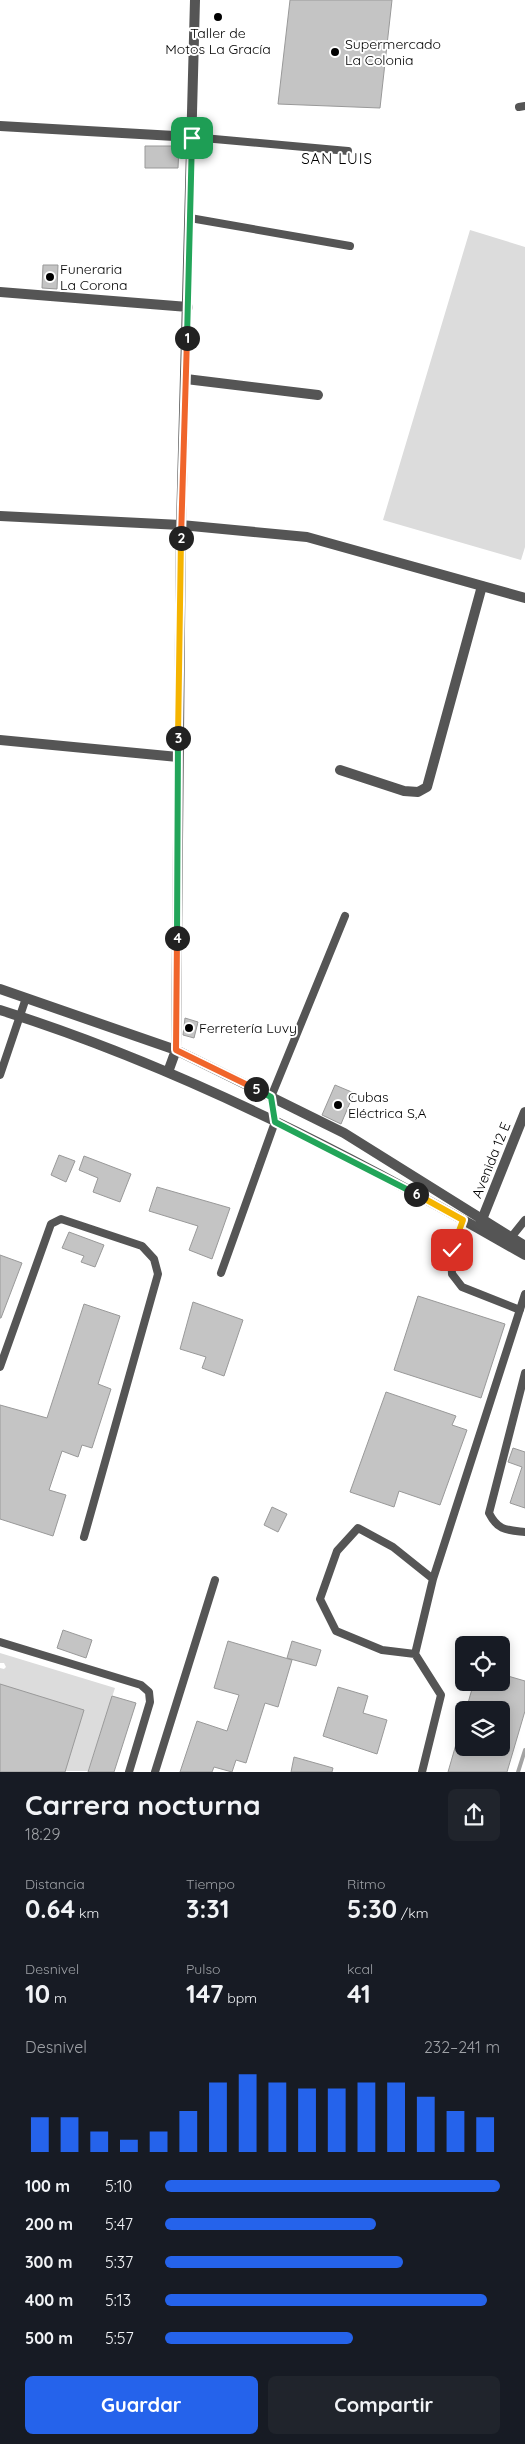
<!DOCTYPE html>
<html lang="es">
<meta charset="utf-8">
<style>
body{margin:0;font-family:Quicksand,sans-serif;background:#20242c;color:#f1f3f6;height:100vh;display:flex;flex-direction:column;font-size:19px;white-space:nowrap}
*{box-sizing:border-box;margin:0}
p{font-size:16px;color:#9ea1a6}
.icon{flex:none;width:28px;height:28px;fill:none;stroke:currentColor;stroke-width:2;stroke-linecap:round;stroke-linejoin:round}
.map{position:relative;height:1772px;overflow:hidden}
.drawer{display:flex;flex-direction:column;background:#171b24;flex:1}
.drawer>*{flex:none}
.fabs{position:absolute;left:455px;top:1636px;display:grid;gap:10px}
.fabs a{display:grid;place-items:center;width:55px;height:55px;border-radius:8px;background:#171b24;box-shadow:0 2px 12px #0003;font-size:25px}
.pin{position:absolute;display:grid;place-items:center;width:42px;height:42px;color:#fff;margin:-21px;border-radius:10px;box-shadow:0 2px 8px #0006}
.km{position:absolute;width:25px;height:25px;margin:-12px;border-radius:50%;background:#222;color:#fff;font-size:14px;line-height:25px;text-align:center}
.round{display:grid;place-items:center;flex:none;width:52px;height:52px;border-radius:8px;background:#20242c}
.overview{display:flex;align-items:center;justify-content:space-between;height:85px;padding:0 25px}
h1{font-size:28px;font-weight:800;line-height:38px}
.figures{display:grid;grid-template-columns:repeat(3,1fr);gap:8px;height:85px;padding:5px 25px}
.figures div{display:grid;align-content:center}
.figures b{font-size:25px;font-weight:800}
.figures small{font-size:14px;font-weight:400}
.figures p{font-size:14px}
.chart{height:140px;padding:10px 25px}
.chart p{display:flex;justify-content:space-between}
.chart svg{width:100%;height:90px;margin-top:5px;stroke:#2563eb;stroke-width:6}
.action{display:flex;gap:10px;margin-top:auto;padding:10px 25px}
.action a{flex:1;height:58px;border-radius:8px;background:#2563eb;color:#fff;font-size:20px;font-weight:800;line-height:58px;text-align:center}
.action a+a{background:#20242c;color:#f1f3f6}
ul{padding:0 25px;list-style:none;font-size:16px}
li{display:grid;grid-template-columns:80px 60px 1fr;align-items:center;height:38px}
li i{height:12px;border-radius:6px;background:#2563eb}
.map>svg:first-child{display:block}
.green{fill:#dcdcdc}
.lines{fill:none;stroke-linecap:round;stroke-linejoin:round}
.stream{stroke:#a3a3a3;stroke-width:4}
.building{fill:#c4c4c4;stroke:#999}
.service{stroke:#555;stroke-width:8}
.minor{stroke:#555;stroke-width:10}
.tertiary{stroke:#555;stroke-width:10}
.split-1-casing{stroke:#fff;stroke-width:10}
.split-2-casing{stroke:#fff;stroke-width:10}
.split-3-casing{stroke:#fff;stroke-width:10}
.split-4-casing{stroke:#fff;stroke-width:10}
.split-5-casing{stroke:#fff;stroke-width:10}
.split-6-casing{stroke:#fff;stroke-width:10}
.split-7-casing{stroke:#fff;stroke-width:10}
.split-1{stroke:#22a559;stroke-width:6}
.split-2{stroke:#f0652b;stroke-width:6}
.split-3{stroke:#f5b400;stroke-width:6}
.split-4{stroke:#22a559;stroke-width:6}
.split-5{stroke:#f0652b;stroke-width:6}
.split-6{stroke:#22a559;stroke-width:6}
.split-7{stroke:#f5b400;stroke-width:6}
.poi-dot{fill:#000;stroke:#fff;stroke-width:2}
.labels{text-anchor:middle;stroke-width:4;stroke-linejoin:round;paint-order:stroke}
.poi-label{font-size:14px;fill:#000;stroke:#fff;text-anchor:start}
.street-label{font-size:14px;fill:#000;stroke:#fff}
.neighbourhood-label{font-size:15px;letter-spacing:1px;fill:#000;stroke:#fff}
</style>
<div class="map">
<svg width="525" height="1772" viewBox="0 0 525 1772">
<rect width="100%" height="100%" fill="#fff"/>
<path class="green" d="M470 230 525 247V547L521 560 383 520Z
M0 1653 115 1688 88 1771H65L0 1684V1668L4 1669 6 1667 4 1663H0Z"/>
<g class="lines">
<path class="stream" d="M518 1772 525 1750"/>
</g>
<path class="building" d="M290 0H392L380 108 278 104Z
M145 146H179L178 168H145Z
M43 265H58L57 289 42 288Z
M185 1018 198 1022 194 1038 183 1035Z
M335 1085 354 1093 341 1124 322 1115Z
M59 1155 75 1161 66 1182 51 1175Z
M84 1156 131 1174 120 1202 93 1192 98 1178 79 1170Z
M157 1187 230 1208 212 1259 189 1250 198 1226 149 1211Z
M69 1232 104 1245 95 1267 81 1262 84 1256 62 1248Z
M0 1255 22 1263 1 1318H0Z
M418 1296 505 1324 481 1398 394 1370Z
M193 1302 243 1320 224 1376 202 1368 206 1357 180 1349Z
M84 1304 120 1316 98 1384 111 1389 92 1448 82 1445 78 1457 62 1451 49 1490 66 1495 53 1536 0 1519V1405L47 1418Z
M386 1392 456 1416 452 1425 467 1430 440 1505 399 1491 394 1507 350 1492Z
M513 1448 525 1452V1508L510 1503 522 1467 508 1462Z
M272 1507 287 1514 278 1532 264 1525Z
M63 1630 92 1640 86 1658 57 1648Z
M228 1641 292 1660 278 1707 265 1703 246 1763 236 1760 232 1772 214 1767 212 1772H180L197 1721 227 1731 239 1695 214 1688Z
M292 1641 321 1650 316 1666 287 1658Z
M501 1674 525 1681V1711L507 1772H448L461 1727H464V1748H501V1710H466L474 1682H501Z
M0 1684 84 1710 65 1772H0Z
M338 1687 368 1696 363 1713 387 1720 377 1754 323 1736Z
M112 1696 136 1703 114 1772H88Z
M294 1757 333 1768 332 1772H291Z"/>
<g class="lines">
<path class="service" d="M519 107 525 106
M192 137 348 151
M190 218 350 246
M0 1075 26 998
M463 1220 451 1256 452 1274 462 1287 520 1310
M509 1240 525 1220
M221 1273 275 1122 271 1097 345 916
M0 1367 51 1224 61 1219 142 1246 154 1259 158 1274 84 1537
M525 1373 489 1513C498 1531 507 1530 525 1532
M0 1642 141 1685 149 1692 150 1702 129 1772
M415 1654 382 1650 336 1631 320 1599 337 1551 358 1528 393 1547 433 1579
M155 1772 215 1580
M422 1772 441 1695 415 1654 433 1579 525 1294"/>
<path class="minor" d="M186 379 318 395
M0 516 181 525 307 537 525 598
M0 740 178 757
M340 770 404 791 418 792 427 787 482 586
M479 1227 525 1112"/>
<path class="tertiary" d="M0 126 192 137
M0 292 188 307
M0 989 176 1050 344 1133 525 1246
M0 1010C184 1068 358 1159 525 1255
M168 1072 176 1050 181 525 195 0"/>
</g>
<g class="lines">
<g class="split-1-casing">
<path id="split-1" d="M187 338 192 138"/>
</g>
<g class="split-2-casing">
<path id="split-2" d="M181 538 187 338"/>
</g>
<g class="split-3-casing">
<path id="split-3" d="M178 738 181 538"/>
</g>
<g class="split-4-casing">
<path id="split-4" d="M177 938 178 738"/>
</g>
<g class="split-5-casing">
<path id="split-5" d="M177 938 176 1050 256 1089"/>
</g>
<g class="split-6-casing">
<path id="split-6" d="M256 1089 271 1097 275 1122 416 1194"/>
</g>
<g class="split-7-casing">
<path id="split-7" d="M416 1194 463 1220 452 1250"/>
</g>
<use href="#split-1" class="split-1"/>
<use href="#split-2" class="split-2"/>
<use href="#split-3" class="split-3"/>
<use href="#split-4" class="split-4"/>
<use href="#split-5" class="split-5"/>
<use href="#split-6" class="split-6"/>
<use href="#split-7" class="split-7"/>
</g>
<g class="poi-dot">
<circle cx="218" cy="17" r="5"/>
<circle cx="335" cy="52" r="5"/>
<circle cx="50" cy="277" r="5"/>
<circle cx="189" cy="1028" r="5"/>
<circle cx="338" cy="1105" r="5"/>
</g>
<g class="labels">
<g class="poi-label">
<text x="218" y="38" text-anchor="middle">Taller de<tspan x="218" dy="16">Motos La Gracía</tspan></text>
<text x="345" y="49">Supermercado<tspan x="345" dy="16">La Colonia</tspan></text>
<text x="60" y="274">Funeraria<tspan x="60" dy="16">La Corona</tspan></text>
<text x="199" y="1033">Ferretería Luvy</text>
<text x="348" y="1102">Cubas<tspan x="348" dy="16">Eléctrica S,A</tspan></text>
</g>
<g class="street-label">
<text transform="translate(491 1160) rotate(-68)" y="5">Avenida 12 E</text>
</g>
<g class="neighbourhood-label">
<text x="337" y="164">SAN LUIS</text>
</g>
</g>
</svg>
<div class="fabs">
<a><svg class="icon" aria-label="locate" viewBox="0 0 24 24"><circle cx="12" cy="12" r="6"/><path d="M12 2v4M12 18v4M2 12h4M18 12h4"/></svg></a>
<a><svg class="icon" aria-label="layers" viewBox="0 0 24 24"><path d="M12 4l9 5-9 5-9-5zM3 14l9 5 9-5"/></svg></a>
</div>
<div class="pin" style="left:192px;top:138px;background:#1e9e55"><svg class="icon" aria-label="arrive" viewBox="0 0 24 24"><path d="M6 21V4h12l-3 4 3 4H6"/></svg></div>
<div class="pin" style="left:452px;top:1250px;background:#d93025"><svg class="icon" aria-label="check" viewBox="0 0 24 24"><path d="M5 12l5 5 9-10"/></svg></div>
<b class="km" style="left:187px;top:338px">1</b>
<b class="km" style="left:181px;top:538px">2</b>
<b class="km" style="left:178px;top:738px">3</b>
<b class="km" style="left:177px;top:938px">4</b>
<b class="km" style="left:256px;top:1089px">5</b>
<b class="km" style="left:416px;top:1194px">6</b>
</div>
<section class="drawer">
<div class="overview"><div><h1>Carrera nocturna</h1><p>18:29</p></div><a class="round"><svg class="icon" aria-label="share" viewBox="0 0 24 24"><path d="M12 15V3M7 8l5-5 5 5M5 13v7h14v-7"/></svg></a></div>
<div class="figures">
<div><p>Distancia</p><b>0.64<small> km</small></b></div>
<div><p>Tiempo</p><b>3:31</b></div>
<div><p>Ritmo</p><b>5:30<small> /km</small></b></div>
</div>
<div class="figures">
<div><p>Desnivel</p><b>10<small> m</small></b></div>
<div><p>Pulso</p><b>147<small> bpm</small></b></div>
<div><p>kcal</p><b>41</b></div>
</div>
<div class="chart"><p><span>Desnivel</span>232–241 m</p>
<svg viewBox="0 0 160 44" preserveAspectRatio="none"><path d="M5 44V27M15 44V27M25 44V34M35 44V38M45 44V34M55 44V24M65 44V10M75 44V6M85 44V10M95 44V13M105 44V13M115 44V10M125 44V10M135 44V17M145 44V24M155 44V27"/></svg>
</div>
<ul>
<li><b>100 m</b>5:10<i style="width:100%"></i></li>
<li><b>200 m</b>5:47<i style="width:63%"></i></li>
<li><b>300 m</b>5:37<i style="width:71%"></i></li>
<li><b>400 m</b>5:13<i style="width:96%"></i></li>
<li><b>500 m</b>5:57<i style="width:56%"></i></li>
</ul>
<div class="action"><a>Guardar</a><a>Compartir</a></div>
</section>
